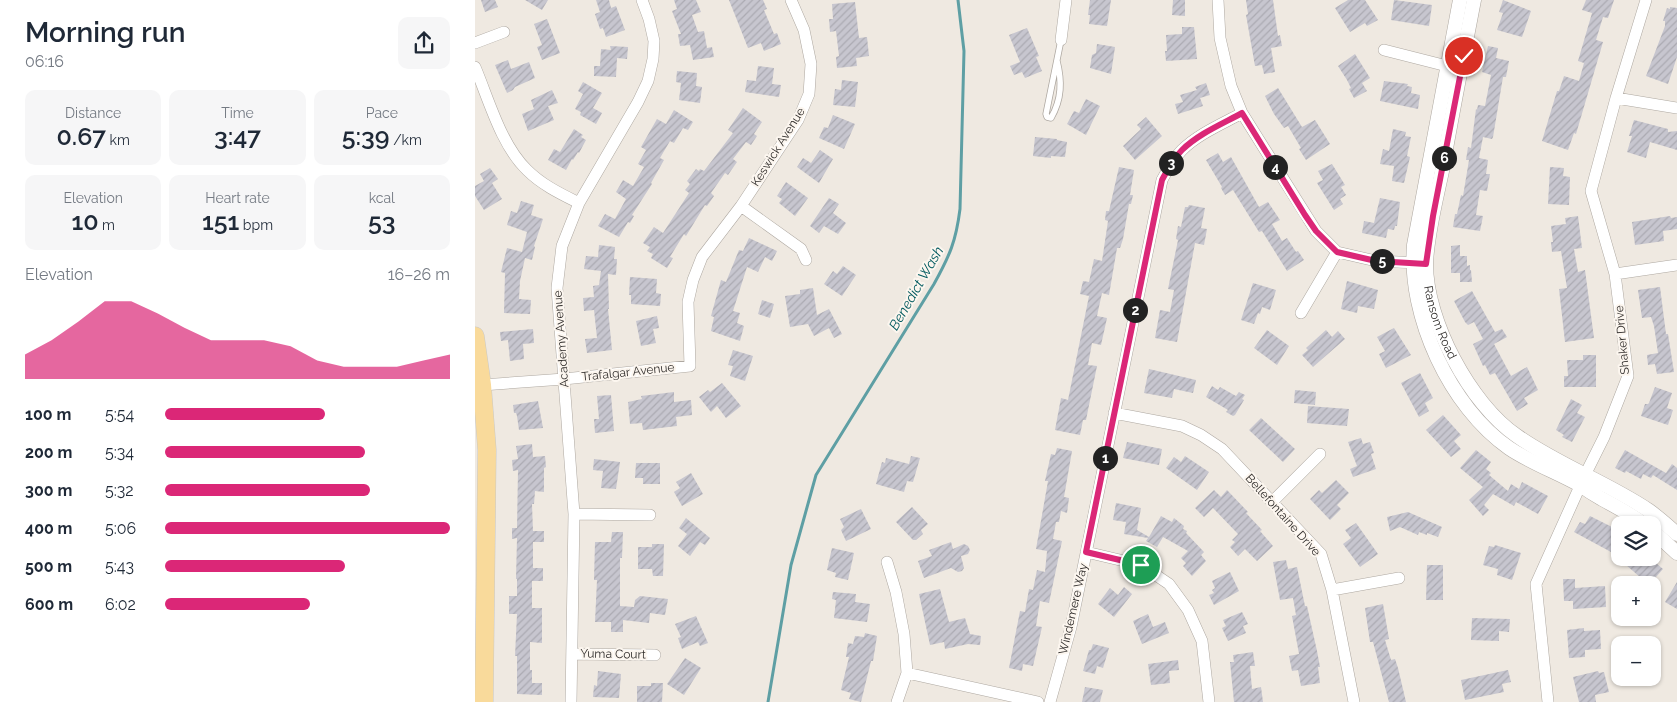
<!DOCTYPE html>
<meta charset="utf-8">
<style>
body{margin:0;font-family:Raleway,sans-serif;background:#f6f6f7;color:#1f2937;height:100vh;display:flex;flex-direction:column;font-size:19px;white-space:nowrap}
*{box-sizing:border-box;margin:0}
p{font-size:16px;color:#747a83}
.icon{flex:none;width:28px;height:28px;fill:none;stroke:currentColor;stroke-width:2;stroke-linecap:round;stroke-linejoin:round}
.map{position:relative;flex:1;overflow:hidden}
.panel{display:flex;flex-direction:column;background:#fff;width:475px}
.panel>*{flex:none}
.buttons{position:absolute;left:1136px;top:516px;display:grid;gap:10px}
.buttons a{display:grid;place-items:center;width:50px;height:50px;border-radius:10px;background:#fff;box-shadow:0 1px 4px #0004;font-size:25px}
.pin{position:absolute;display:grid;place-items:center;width:42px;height:42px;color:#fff;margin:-21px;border:2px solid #fff;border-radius:50%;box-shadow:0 1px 5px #0007}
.km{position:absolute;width:25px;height:25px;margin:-12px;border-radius:50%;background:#222;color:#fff;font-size:14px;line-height:25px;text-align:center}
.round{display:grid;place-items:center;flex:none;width:52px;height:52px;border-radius:10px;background:#f6f6f7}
.headline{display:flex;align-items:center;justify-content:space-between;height:85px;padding:0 25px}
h1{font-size:28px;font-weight:600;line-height:38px}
.metrics{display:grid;grid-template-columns:repeat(3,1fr);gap:8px;height:85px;padding:5px 25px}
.metrics div{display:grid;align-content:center;border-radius:10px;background:#f6f6f7;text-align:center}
.metrics b{font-size:25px;font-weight:600}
.metrics small{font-size:14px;font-weight:400}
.metrics p{font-size:14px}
.chart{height:140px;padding:10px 25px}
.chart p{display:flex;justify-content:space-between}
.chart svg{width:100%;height:90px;margin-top:5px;fill:#db2777;opacity:.7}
ul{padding:0 25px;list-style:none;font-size:16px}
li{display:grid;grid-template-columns:80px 60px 1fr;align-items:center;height:38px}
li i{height:12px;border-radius:6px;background:#db2777}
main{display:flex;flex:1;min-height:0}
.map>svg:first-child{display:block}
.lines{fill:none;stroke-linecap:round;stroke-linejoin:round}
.stream{stroke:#5e9fa4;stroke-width:3}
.building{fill:url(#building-hatch)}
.service-casing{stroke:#aea8a1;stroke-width:7}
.minor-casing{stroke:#aea8a1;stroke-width:12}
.tertiary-casing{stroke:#aea8a1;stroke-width:15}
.primary-casing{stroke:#c9c9c8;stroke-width:19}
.service{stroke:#fff;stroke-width:5.5}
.minor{stroke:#fff;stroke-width:11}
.tertiary{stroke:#fff;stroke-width:14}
.primary{stroke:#f9da9b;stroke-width:18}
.route-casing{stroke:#fff;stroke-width:10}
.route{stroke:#db2777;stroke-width:6}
.labels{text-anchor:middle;stroke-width:4;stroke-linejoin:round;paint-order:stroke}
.street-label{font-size:12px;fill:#312e2c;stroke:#fcf6ef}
.water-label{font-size:14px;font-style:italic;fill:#00595e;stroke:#fcf6ef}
</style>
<main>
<section class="panel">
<div class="headline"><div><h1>Morning run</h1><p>06:16</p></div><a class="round"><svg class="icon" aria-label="share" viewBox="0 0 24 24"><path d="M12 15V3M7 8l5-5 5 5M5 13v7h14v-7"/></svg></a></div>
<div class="metrics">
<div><p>Distance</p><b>0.67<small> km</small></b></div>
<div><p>Time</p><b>3:47</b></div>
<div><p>Pace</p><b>5:39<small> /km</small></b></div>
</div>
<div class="metrics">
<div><p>Elevation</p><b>10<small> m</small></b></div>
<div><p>Heart rate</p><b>151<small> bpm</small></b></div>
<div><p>kcal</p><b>53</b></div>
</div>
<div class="chart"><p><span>Elevation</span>16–26 m</p>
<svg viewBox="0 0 160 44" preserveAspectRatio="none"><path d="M0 44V32L10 25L20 16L30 6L40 6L50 12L60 19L70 25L80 25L90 25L100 28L110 35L120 38L130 38L140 38L150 35L160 32V44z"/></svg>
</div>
<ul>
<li><b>100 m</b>5:54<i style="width:56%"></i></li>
<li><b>200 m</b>5:34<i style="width:70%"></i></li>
<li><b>300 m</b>5:32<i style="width:72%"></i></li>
<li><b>400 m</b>5:06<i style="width:100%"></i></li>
<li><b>500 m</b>5:43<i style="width:63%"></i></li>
<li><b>600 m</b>6:02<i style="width:51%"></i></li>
</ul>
</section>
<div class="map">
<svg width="1202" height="702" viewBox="0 0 1202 702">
<defs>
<pattern id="building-hatch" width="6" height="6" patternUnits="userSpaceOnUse" patternTransform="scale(1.25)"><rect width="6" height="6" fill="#c7c6cf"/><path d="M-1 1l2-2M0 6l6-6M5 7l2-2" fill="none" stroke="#abaab2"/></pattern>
</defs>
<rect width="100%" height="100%" fill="#efe9e1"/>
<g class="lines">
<path class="stream" d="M293 702 316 565 341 475 459 284C475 255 481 241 485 209L489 51 483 0"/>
</g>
<path class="building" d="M6 0H20L23 7 10 12Z
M50 0H73L67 10Z
M121 0H134L136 8 141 6 150 30 131 37 128 28 125 29 120 14 125 12Z
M199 0H221L226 12 217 15 223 32 229 31 232 48 237 47 239 57 218 60 215 45 205 46 203 34H206L197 11 202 9Z
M254 0H288L292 9 289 10 299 34 302 33 306 44 289 51 286 43 273 48Z
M615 0H636L632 26 614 24 615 15H613Z
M698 0H710V16L697 15Z
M771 0H798L803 36 805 35 807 46 796 48 800 72 789 74 787 65 780 66 771 15 773 14Z
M873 0H890L903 20 892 26 890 23 875 32 860 8Z
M919 0 957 5 954 26 916 20Z
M1028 0 1056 11 1047 37 1022 30 1028 13 1024 12Z
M1111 0H1139L1133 18 1128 17 1121 40 1128 42 1101 134 1099 133 1093 150 1067 141 1082 91H1084L1089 76 1104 81 1109 63 1103 61 1117 13 1107 10Z
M380 2 384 38 392 37 394 56 381 58 382 66 362 68 361 57 364 56 361 31 355 32 354 19H358L357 4Z
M1195 7 1202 8V57L1193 84 1171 76 1190 26V21H1188L1192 8 1195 9Z
M72 19 85 53 67 60 62 47 67 45 59 24Z
M707 27H719L722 59 691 61 690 51H692L691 35 707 34Z
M552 28 564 56 561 57 567 71 550 78 547 72 539 75 535 66 545 62 534 35Z
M622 44 640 47 636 74 615 68 617 55 621 53Z
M135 46 153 47 152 59 142 58 141 77 119 76V66H125L126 49 136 50Z
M1013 46 1023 48 1021 58 1034 61 1031 77H1028L1018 137 1017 139 1008 137 1004 158 1013 160 1011 174H1015L1012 191 1005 190 1001 215 1008 216 1005 231 978 227 980 214H982L986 195 988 196 994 160H991L993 147 996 148 1001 109 1002 110 1003 105 1010 106 1016 75 1007 72Z
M880 54 895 78 887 83 892 91 879 98 874 89 876 88 872 80 863 66Z
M33 60 36 69 54 62 60 78 40 87 38 90 32 93 20 65Z
M283 66 299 68 297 84 306 85 304 97 270 92 272 80 281 81Z
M202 71 222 73 221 86 227 87 225 103 204 100 206 83 201 82Z
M367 80 383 82 380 107 358 105 360 89 366 90Z
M909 81 933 84 932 86 937 87 936 93 945 95 943 109 905 101Z
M108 82 127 93 118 108 127 113 121 124 105 115 106 112 100 109 108 94 103 91Z
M731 83 735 95 725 98 728 106 703 114 700 104 708 102 705 95 722 90 720 87Z
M803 88 827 127 840 120 855 144 831 160 824 149 826 148 813 126 809 128 799 114 790 96Z
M77 90 83 103 73 106 79 120 53 131 47 114 59 109 56 100Z
M611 99 625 106 611 135 592 124 599 111 604 113Z
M268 108 287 122 279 134 282 136 276 145 271 142 258 159 262 162 253 175 250 173 236 193 239 196 232 206 230 205 211 236 209 234 195 257 198 258 192 268 176 258 178 254 172 251 175 247 168 243 179 227 188 233 214 193 210 190 215 184 212 181 221 169 224 171 225 169 229 171 258 133 253 130Z
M199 110 218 122 213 130 208 128 199 143 195 141 185 158 189 160 176 183 177 184 157 215 159 216 155 223 153 222 144 237 123 226 130 214 140 219 151 199 141 192 148 180 158 186 169 167 163 164 171 150 166 147 182 119 191 124Z
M358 115 380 124 369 149 344 138 349 127 353 128Z
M671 117 687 136 660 160 648 146 666 129 662 125Z
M1159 120 1193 129V132L1202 131V150L1175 142 1171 158 1152 152 1157 136H1154Z
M99 129 108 135 106 137 111 140 104 153 103 152 98 160 97 159 91 170 73 160 79 149 85 152Z
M918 129 931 132 930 136 936 137 932 156 935 157 929 183 917 181 919 166 905 164 908 149 914 151Z
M560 137 582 139V140L592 142 590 157 576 156V158L558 156Z
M345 150 358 159 344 183 322 167 328 158 336 163Z
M743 153 748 162 756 157 784 207 793 202 805 220 797 224 807 241 812 238 821 252 823 251 829 260 812 271 787 231 784 232 758 190 750 195 746 188 747 187 731 160Z
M857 164 870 185 866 187 871 195 865 199 868 204 859 210 842 183 848 180 843 171Z
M644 167 659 170 655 195H658L656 204H654L648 239 645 248H642L634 295 627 293 622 316 632 318 626 345 617 343 613 365 622 366 611 420H608L605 435 580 430 586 398 593 400 614 296 605 294 608 281 614 282 619 259 627 261 633 221 630 220 631 211H634Z
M1075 167 1089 168 1088 176 1095 177 1094 205 1073 204Z
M15 168 23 179 17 183 27 199 9 210 0 196V186L9 181 5 174Z
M311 182 333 198 320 216 304 203 307 199 302 196Z
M354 198 364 204 358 213 371 223 363 234 349 226 344 233 335 226Z
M905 198 925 202 922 226H920L919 230 913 229 911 238 887 233 889 221 899 223Z
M46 201 59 205 56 215 68 219 59 246 60 247 57 260 50 258 45 281 44 299 56 300 55 314 29 313 30 273 26 272 32 248 47 252 52 232 32 225 36 211 42 213Z
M714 205 730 208 726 228 732 229 729 245 720 243 702 342 680 338 685 310 695 312 699 290 693 289 703 240 701 239 703 226 706 227 710 207H713Z
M1103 216 1107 248 1099 249 1103 272 1110 270 1119 338 1090 342 1084 289 1092 288 1086 251 1077 252 1076 242H1078L1076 226 1091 224 1090 218Z
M1195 216 1196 218 1202 217V229L1188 231 1189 241 1160 245 1157 222Z
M274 238 302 251 297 261 290 257 283 272 272 267 258 311 265 313 262 323 269 326 265 341 236 331 239 317 236 316 246 280 251 282 264 250 268 251Z
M124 245 140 247 139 259H142L141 275 133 274 134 309H133L137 350 112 353 110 339 122 338 119 310 109 311 108 298 119 297 118 286 124 285 126 271 109 269 111 256 123 257Z
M985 245V256H992V266L995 265V270H996L997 282H985V273H976V246Z
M368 266 381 275 367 296 349 284 358 271 362 274Z
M155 277 182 279 181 293 186 294 185 306 156 304V295H154Z
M872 281 903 290 899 309 883 306 882 313 866 309Z
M778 283 801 290 795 310 787 307 785 314 783 313 779 324 766 320Z
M1185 287 1191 334H1193L1199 372 1182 374 1180 364 1173 365 1172 355 1183 353 1179 326 1176 317 1167 318 1163 290Z
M338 288 342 315 354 309 367 334 359 338 354 328 339 336 333 324 315 327 310 296 325 294V290Z
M997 291 1020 332 1027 329 1032 337 1019 344 1036 376 1052 367 1063 390 1049 398 1053 404 1042 411 1020 373 1015 375 1010 365 1008 366 998 344 1008 339 999 322 993 325 990 322 979 301Z
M287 300 299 304 295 318 283 314Z
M182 316 184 328 178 329 181 343 166 346 161 321Z
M919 328 936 355 911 368 904 354 910 351 902 337Z
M58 329 59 343 48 344 49 359 35 361 33 340 26 341 25 332Z
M792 330 814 346 802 365 779 348Z
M851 330 857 337 863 331 870 339 838 367 827 355 833 350 831 348Z
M258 350 278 356 270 381 255 376 258 366 253 365Z
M1108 355H1121V387H1089V376H1093L1092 360H1108Z
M674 369 721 380 718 393 699 389 697 398 669 393Z
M945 373 958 398 950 403 954 411 944 417 926 383Z
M247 383 266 406 251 418 242 406 236 412 224 397 233 390 235 392Z
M737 386 743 390 745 387 761 396 764 392 770 395 767 399 769 400 760 415 758 416 751 412 753 410 731 397Z
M1180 387 1197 393 1192 408 1198 410 1193 425 1166 416 1170 404H1173L1174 403Z
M820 390 841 392 840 405 819 403Z
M199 392V402L216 400 217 415 201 417 202 426 168 430 167 423 155 424 153 402 167 399 166 396Z
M136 395 139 431 120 433 119 419H124L122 396Z
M1096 399 1107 405 1102 413 1110 417 1097 442 1087 437 1089 435 1081 430Z
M63 401 68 428 44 430 42 416 41 413H39L38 405Z
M833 406 874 409 872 426 832 423Z
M968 415 986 435 979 441 986 449 976 457 951 430Z
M786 418 820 449 808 462 774 430Z
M886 438 888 444 895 442 899 453 896 454 901 469 878 477 875 469 882 466 873 442Z
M652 442 687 449 684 465 648 458Z
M57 444 58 457 70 456 71 467 69 468V492L60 491 59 504H57L58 531H69V542H58V568H68V581H57V608H67V643L55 642V670H57V683H67V695L42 694V656H40L42 614H34V596H42V579H41L42 538 37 539V528H42L43 470 38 471 37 460 43 459 41 446Z
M582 448 597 451 589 497 594 498 592 513 586 511 584 522H581L578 539 587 541 574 603 565 601 561 626 567 627 558 666 548 664 547 671 534 668 545 611 550 612 554 589 558 590 562 570 570 572 572 551 561 549 573 481H570L576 454 580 455Z
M1001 450 1016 462 1011 469 1016 473 1014 475 1033 491 1036 484 1044 489 1047 482 1073 496 1063 514 1041 502 1039 506 1018 494 1009 505 1014 510 1008 516 994 500 1008 487 985 468Z
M1150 450 1191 473 1197 464 1202 468V490L1178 475 1176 478 1168 474 1166 479 1151 471 1150 473 1140 468Z
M436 456 445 458 438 482 432 481 429 492 401 484 407 462 410 463 411 458 434 464Z
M710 456 734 472 722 490 691 468 699 457 706 462Z
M119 459 145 462 141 489 126 488 128 471 118 470Z
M161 463H185V484H168V478H160Z
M216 473 228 494 207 506 199 492 205 488 201 482Z
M861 480 874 493 862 505 866 509 855 520 835 499 844 490 847 493Z
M739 490 746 497 752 490 773 512 771 513 787 530 785 531 798 546 782 561 770 549 763 556 755 547 760 542 757 540 763 534 738 508 729 517 720 508Z
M641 503 666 508 662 530 674 537 686 516 697 522 699 518 709 526 708 529 712 531 711 533 729 552 726 555 731 561 717 576 708 566 711 563 706 558 713 551 688 537 682 547 671 541 673 538 649 534 651 522 638 520Z
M437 507 453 524 446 530 448 534 441 540H438L421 522Z
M386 509 396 529 371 541 366 530 369 527 365 519Z
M933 512 967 527 963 537 952 533V535L944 532 943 535 925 527 915 531 912 517Z
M1115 516 1145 531V535L1136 552 1099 532 1105 522 1110 524Z
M211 518 235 538 230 545 225 542 215 556 203 546 212 534 204 528Z
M881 523 903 554 885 567 868 544 876 538 870 530Z
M137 532H148L147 558H145V606L159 607 160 600 165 596 193 599 190 615 175 613 174 623 148 620V632H136V622H120L122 580H119L120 542H136Z
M476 542 478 549 489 544 493 546 495 550 493 554 486 556 489 568 487 571 483 572 476 568 449 578 443 561 457 556 454 550Z
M177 544H189L188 576H178L177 569H163V547H177Z
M1020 545 1046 553 1037 580 1022 575 1023 569 1008 565 1014 546 1019 547Z
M357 548 379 553 373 580 360 577 361 573 352 570Z
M1143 558H1185L1181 563 1188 569 1174 585H1170L1164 580 1166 578Z
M811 560 813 569 822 567 830 606H832L842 651 845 667H843L845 683 826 686 823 670 817 671 814 656 824 654 817 616 821 615 818 598 805 600 798 562Z
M952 565H968V600H951Z
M755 572 764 591 739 605 734 595 739 593 737 590 740 588 737 581Z
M1088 579H1100V588L1130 586 1131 607 1098 609V601H1089Z
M1202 582V609L1190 602Z
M649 587 657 594 639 617 623 604 635 588 643 595Z
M465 589 474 622 490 618 495 634 506 636 505 645 493 644 470 649 469 642 455 645 444 594Z
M358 592 381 594 380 602 395 604 392 622 359 618 361 600 357 599Z
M908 604 914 639 910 640 916 660 920 659 923 668 931 702H914L898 642H895L890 608Z
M767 612 773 624 768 626 771 633 753 641 747 628 751 626 748 620Z
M673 614 678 627 690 622 694 633 667 644 658 621Z
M221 616 233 643 225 646 223 642 207 649 203 638 206 637 200 624Z
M997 618 1035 619 1034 632 1024 631V641L996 640Z
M1109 628V631L1125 630 1126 649 1110 650V657L1094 658 1092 630Z
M390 633 402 636 398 661H396L386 702 374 699 376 693 366 690 374 657H371L373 643 378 644 380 636 389 637Z
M618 644 634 648 628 668 622 666 620 674 608 671 614 650H616Z
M778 652 780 666H775L777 689 786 687 788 702H759L755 662H759L758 655Z
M210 658 226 668 209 695 192 684Z
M703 660 704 670 694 671 695 683 676 685 673 664Z
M1033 670 1036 682 1027 684 1029 692 990 700 986 680Z
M123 671 146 674 144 698 118 697 119 685 122 686Z
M1123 671 1124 673 1129 672 1134 692 1120 695 1121 702H1104L1098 677Z
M176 683H188L187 702H162V686H176Z
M610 687 628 690 625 702H607Z"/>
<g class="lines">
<g class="service-casing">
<path id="service" d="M582 61C587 81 587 99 576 118L572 117 571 114C576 89 581 65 586 40"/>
</g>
<g class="minor-casing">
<path id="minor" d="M743 0 745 38 756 86 767 113 841 231 862 252 901 261 946 263
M586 40 591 0
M0 43 29 32
M909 50 980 68
M0 67C14 100 26 145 52 170 67 185 86 194 104 203
M1141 98 1202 108
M266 206 326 249 331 260
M1140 274 1202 265
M826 313 862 252
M7 385 89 379 215 366 213 302 218 280 227 257 266 206 323 120 334 94 336 64 329 30 316 0
M639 413 707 426 726 435 747 449 846 554 857 590 879 702
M797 502 845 454
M99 514 175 515
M611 552 666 565 694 584 713 610 727 641 734 702
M412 562 421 592 429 634 432 673 422 702
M857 590 924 578
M97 654 180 655
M432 673 563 702
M96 702 99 514 82 288 87 246 104 203 163 102 173 81 178 59 179 41 174 19 167 0
M575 702 596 627 687 180C693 169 698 159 707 150 723 134 747 124 767 113
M1073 702 1061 584 1110 475 1129 437 1153 376 1140 274 1116 191 1141 98 1171 0"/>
</g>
<g class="tertiary-casing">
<g id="tertiary">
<path d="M985 0 939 245C933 316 975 407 1034 448 1056 463 1082 472 1105 485 1112 490 1120 495 1127 499 1142 507 1157 515 1170 525"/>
<path id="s1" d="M999 0C988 57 977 114 967 171 961 200 952 234 951 264 951 321 995 404 1042 436 1083 465 1131 482 1173 510 1183 517 1193 526 1202 534"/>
<path d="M1178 531 1202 553"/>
</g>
</g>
<g class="primary-casing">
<path id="primary" d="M0 336 7 385 12 450 9 702"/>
</g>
<use href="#service" class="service"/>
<use href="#minor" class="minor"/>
<use href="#tertiary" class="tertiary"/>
<use href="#primary" class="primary"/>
</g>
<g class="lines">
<g class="route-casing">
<path id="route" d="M666 565 611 552 687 180C693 169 698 159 707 150 723 134 747 124 767 113L830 215 841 231 862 252 901 261 951 264 958 216 989 56"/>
</g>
<use href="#route" class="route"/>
</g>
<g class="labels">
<g class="street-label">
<text transform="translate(303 147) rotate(-58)" y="4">Keswick Avenue</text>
<text dy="4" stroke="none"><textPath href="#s1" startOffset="329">Ransom Road</textPath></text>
<text transform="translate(86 339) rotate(-94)" y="4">Academy Avenue</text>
<text transform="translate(1147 340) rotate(-95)" y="4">Shaker Drive</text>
<text transform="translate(153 372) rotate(-6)" y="4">Trafalgar Avenue</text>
<text transform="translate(808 515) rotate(48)" y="4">Bellefontaine Drive</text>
<text transform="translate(598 609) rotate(-77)" y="4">Windemere Way</text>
<text transform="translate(138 654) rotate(1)" y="4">Yuma Court</text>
</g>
<g class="water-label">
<text transform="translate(441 288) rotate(-60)" y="5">Benedict Wash</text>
</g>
</g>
</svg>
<div class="buttons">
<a><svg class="icon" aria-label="layers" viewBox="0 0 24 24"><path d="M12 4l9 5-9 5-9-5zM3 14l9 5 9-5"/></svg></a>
<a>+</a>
<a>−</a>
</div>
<div class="pin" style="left:666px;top:565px;background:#1e9e55"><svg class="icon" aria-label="arrive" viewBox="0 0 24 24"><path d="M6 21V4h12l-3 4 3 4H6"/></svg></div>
<div class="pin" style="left:989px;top:56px;background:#d93025"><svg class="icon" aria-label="check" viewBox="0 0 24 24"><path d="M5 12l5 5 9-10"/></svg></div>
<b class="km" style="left:630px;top:458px">1</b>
<b class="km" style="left:660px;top:310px">2</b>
<b class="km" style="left:696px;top:163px">3</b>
<b class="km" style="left:800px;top:167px">4</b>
<b class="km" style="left:907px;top:261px">5</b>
<b class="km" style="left:969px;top:158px">6</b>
</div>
</main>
